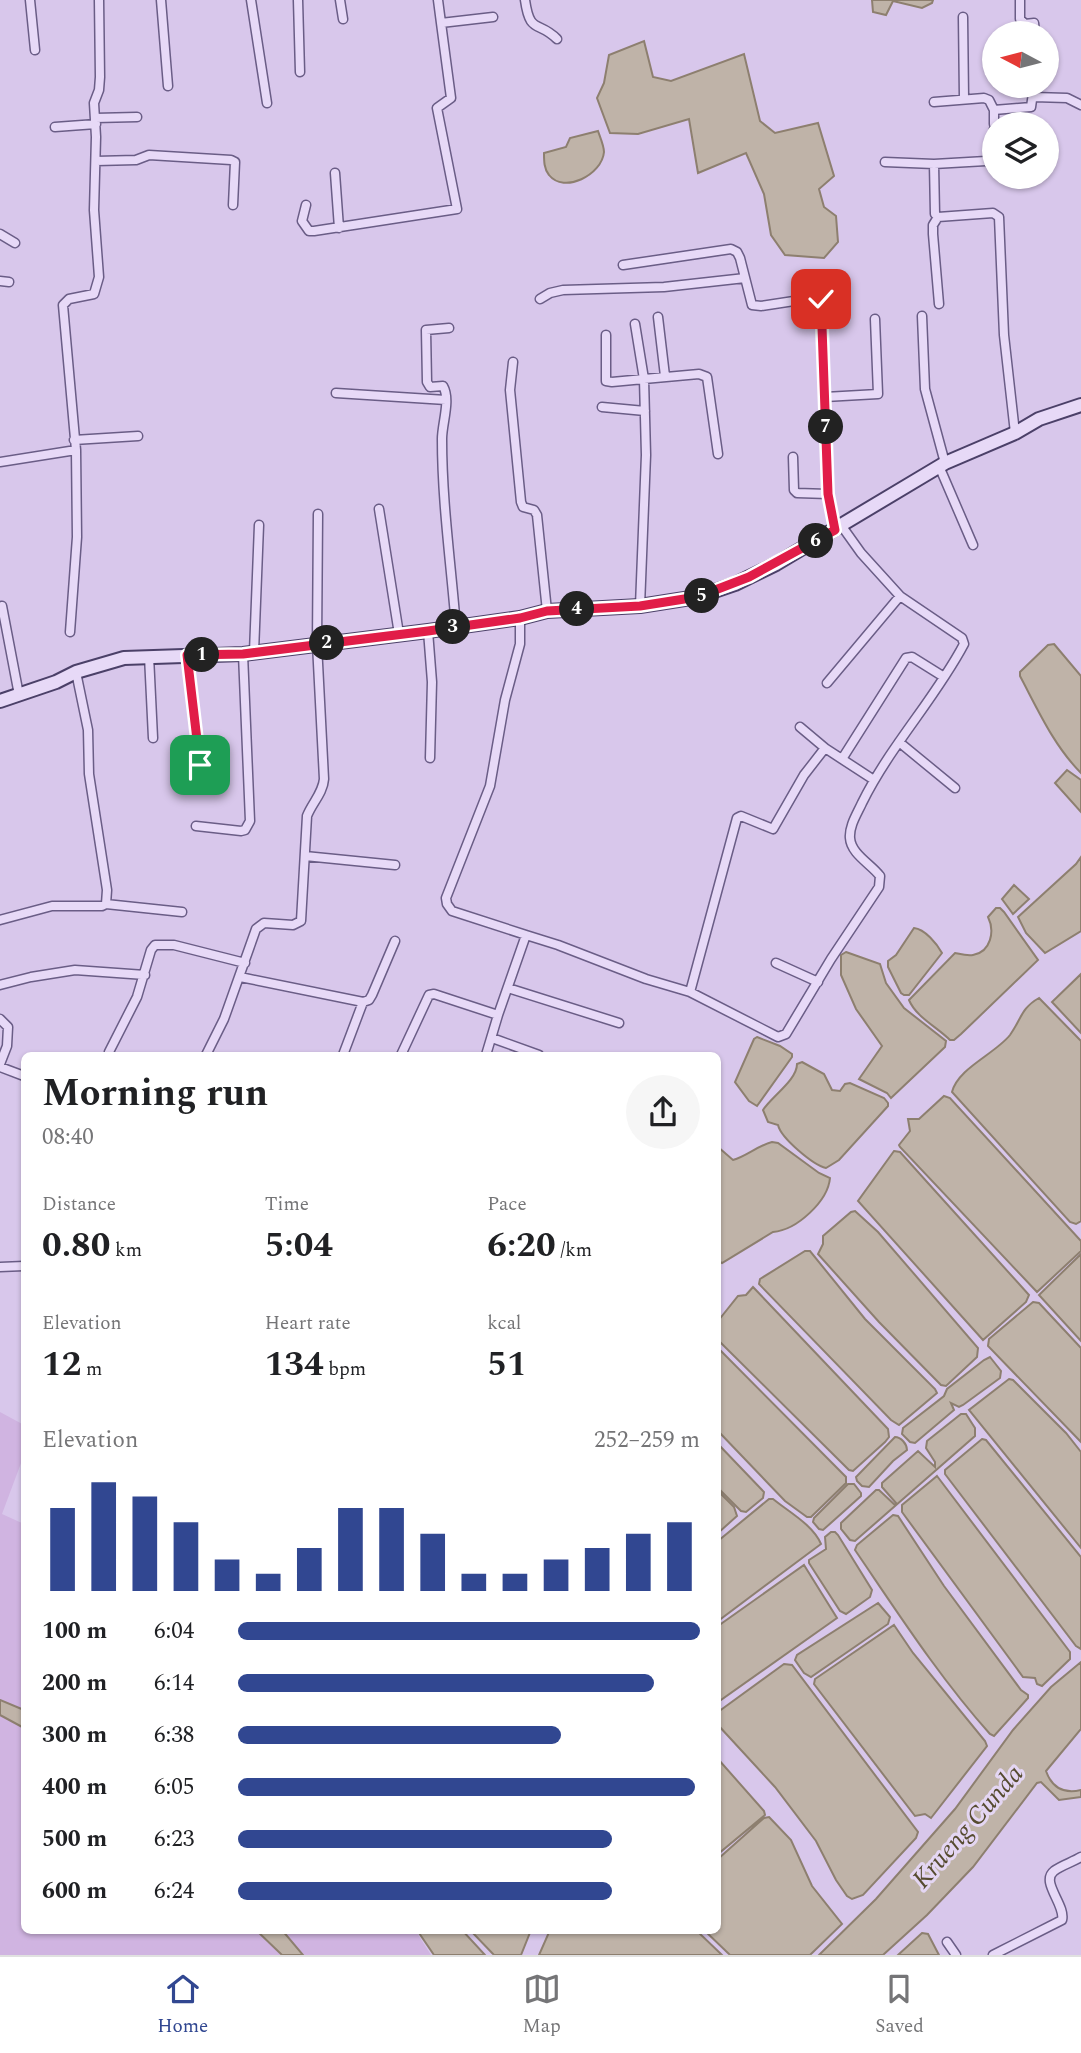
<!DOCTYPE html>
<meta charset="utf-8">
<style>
body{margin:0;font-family:Spectral,serif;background:#f6f6f6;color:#202124;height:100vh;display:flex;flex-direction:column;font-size:26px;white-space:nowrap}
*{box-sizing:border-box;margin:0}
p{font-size:23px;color:#757577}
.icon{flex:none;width:38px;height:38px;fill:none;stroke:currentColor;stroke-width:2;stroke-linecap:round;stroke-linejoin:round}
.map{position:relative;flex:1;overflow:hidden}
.drawer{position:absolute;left:21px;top:1052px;width:700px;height:882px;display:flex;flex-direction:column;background:#fff;border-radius:10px;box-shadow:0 2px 5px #0004}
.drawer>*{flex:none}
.needle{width:46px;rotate:277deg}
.fabs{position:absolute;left:982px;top:21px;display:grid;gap:14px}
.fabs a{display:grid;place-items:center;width:77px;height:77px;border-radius:50%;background:#fff;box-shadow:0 2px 5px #0004;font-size:35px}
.pin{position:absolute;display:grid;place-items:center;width:60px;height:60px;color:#fff;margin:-30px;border-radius:14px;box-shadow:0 4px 10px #0006}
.km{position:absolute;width:35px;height:35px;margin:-18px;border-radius:50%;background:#222;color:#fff;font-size:19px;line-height:35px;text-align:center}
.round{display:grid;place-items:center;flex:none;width:74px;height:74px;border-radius:37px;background:#f6f6f6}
.overview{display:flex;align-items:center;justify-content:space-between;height:119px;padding:0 21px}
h1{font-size:38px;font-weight:700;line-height:52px}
.stats{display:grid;grid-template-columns:repeat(3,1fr);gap:10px;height:119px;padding:7px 21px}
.stats div{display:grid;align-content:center}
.stats b{font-size:35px;font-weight:700}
.stats small{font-size:19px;font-weight:400}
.stats p{font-size:19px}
.chart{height:196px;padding:14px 21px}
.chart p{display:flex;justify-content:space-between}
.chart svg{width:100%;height:126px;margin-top:7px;stroke:#314791;stroke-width:6}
ul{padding:0 21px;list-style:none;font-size:23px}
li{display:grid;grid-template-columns:112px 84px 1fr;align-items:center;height:52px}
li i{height:18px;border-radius:9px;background:#314791}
.tab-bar{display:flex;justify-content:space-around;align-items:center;height:98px;border-top:2px solid #e0e0e0;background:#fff;font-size:19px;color:#757577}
.tab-bar a{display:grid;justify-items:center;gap:4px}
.tab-bar .active{color:#314791}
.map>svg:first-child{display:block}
.farmland{fill:#d0b4e1}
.water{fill:#bfb3a8;stroke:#8d7f6f;stroke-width:2}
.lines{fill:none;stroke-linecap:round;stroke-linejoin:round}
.street-casing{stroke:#6a5d86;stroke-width:11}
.secondary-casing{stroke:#4b4068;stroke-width:16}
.street{stroke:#e7d9f7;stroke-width:8}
.secondary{stroke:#e7d9f7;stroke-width:12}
.route-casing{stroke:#fff;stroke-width:14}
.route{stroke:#e11d48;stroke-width:9}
.labels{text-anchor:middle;stroke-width:6;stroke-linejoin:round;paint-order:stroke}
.water-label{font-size:26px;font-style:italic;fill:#564b30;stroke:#e4d6f3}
</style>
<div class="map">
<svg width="1081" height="1955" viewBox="0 0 1081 1955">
<rect width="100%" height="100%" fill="#d8c7eb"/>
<path class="farmland" d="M0 1412 24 1425V1455L2 1514 24 1524V1710L0 1700Z
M0 1715 24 1728V1930H255L281 1955H0Z
M280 1930H415L431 1955H302Z"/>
<path class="water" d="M872 0H933L932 3 922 8 893 1 886 15 873 12Z
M644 41 653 77 671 81 744 54 760 121 775 133 818 123 834 176 819 189 824 207 836 216 838 242 824 258 785 255 771 235 764 194 746 153 698 173 689 119 638 134 610 133 597 98 604 83 609 55Z
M598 131C600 137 604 146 604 152 602 175 564 194 549 175 544 169 544 161 544 153L566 147 570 138Z
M1054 644 1081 676V773C1054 746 1038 710 1020 676V672L1048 645Z
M1067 770 1081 780V812L1055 783Z
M1081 857V931L1045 953 1026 933 1018 917 1076 864Z
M1014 885 1029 899 1013 914 1002 899Z
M996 908H1000L1004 912 1038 960 961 1034 954 1040H950C937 1027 916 1017 909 1000L955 953C960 954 967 956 973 955 991 952 995 931 988 917Z
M914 928C925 929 937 944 942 953L909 995H904L901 993 888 967V961L896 955Z
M846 952 880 964 886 983 904 1008 946 1041 945 1047 891 1098 887 1093 859 1079 882 1046 856 1009 841 975V955Z
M1081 974V1033L1052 1002Z
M1039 998 1081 1041V1221L1076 1224 1070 1222 952 1092C958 1068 995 1054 1010 1035 1021 1020 1021 1008 1039 998Z
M757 1037 780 1046 792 1054V1057L757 1106 749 1101 735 1082 754 1039Z
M802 1062 824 1074 832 1090 840 1091 845 1084 850 1083 884 1098 888 1103V1106L839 1160 826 1168C813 1165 781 1138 778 1125L768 1122 763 1110C772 1096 797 1080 797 1064Z
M944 1096 950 1098 1081 1241V1251L1037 1292 900 1147 899 1145 910 1131 908 1119H919Z
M772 1142 778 1143 819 1173 830 1178C828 1201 797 1230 773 1232L722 1263 718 1261V1147L733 1160C747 1156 757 1146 772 1142Z
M894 1151 900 1152 1029 1295 1026 1302 983 1340 858 1201Z
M855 1211 878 1232 978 1348 977 1357 946 1386 941 1385 879 1322 818 1254 823 1244V1236L851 1212Z
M805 1251H810L865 1319 935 1389 937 1393 899 1425 891 1420 759 1284 760 1279Z
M1081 1254V1341L1039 1295Z
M753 1287 888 1429 889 1437 885 1442 853 1471 849 1470 718 1340V1321L738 1296 746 1295Z
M1033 1302 1039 1303 1081 1348V1442L988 1346 989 1339Z
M718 1348 846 1477V1483L811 1517H807L785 1501 718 1431Z
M990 1357 1001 1371 1000 1378 963 1405 959 1407 951 1403 954 1410 915 1443 910 1442 902 1434 903 1428 944 1396 947 1389 984 1360Z
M1009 1379 1013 1380 1066 1433 1081 1452V1548L969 1410Z
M961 1414H966L975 1428V1436L855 1541 850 1540 841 1529V1523L876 1490H879L895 1505 896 1503 882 1487V1483L918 1451 935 1467V1462L926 1448 927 1441Z
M895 1437C901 1437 907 1444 907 1450L893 1461 869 1487 862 1486 857 1481 856 1477Z
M982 1439 986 1440 1081 1557V1649L1076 1646 945 1474V1470Z
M718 1444 764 1492 763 1498 746 1512 741 1511 718 1488Z
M937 1476 1070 1652V1659L1042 1686 1037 1684 1035 1678 1023 1677 902 1512V1505Z
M848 1484H854L861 1493V1496L823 1530 819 1529 813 1522 814 1518Z
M718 1491 734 1507 737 1516 718 1533Z
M769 1499H773C789 1512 813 1525 821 1544L718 1621V1541Z
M893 1515 898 1516 944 1586 1021 1690 1028 1695V1698L994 1736 990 1734C939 1677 898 1613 855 1550L857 1545Z
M831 1532H835L838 1535 872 1590 870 1597 846 1614 840 1611 809 1563V1560L826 1549 825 1537Z
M804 1565 837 1618 718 1702V1626Z
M878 1603 890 1617 888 1624 811 1677 804 1673 795 1660 797 1655Z
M894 1625 913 1653 985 1741 987 1746 931 1818 925 1814 915 1816 814 1684 815 1679Z
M1081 1662V1729L1046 1771C1052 1788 1064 1794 1081 1790V1797L1059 1800 1041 1782 1037 1783 973 1867 927 1915 883 1955H819L876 1899 955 1809 1013 1730 1051 1687Z
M784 1664 792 1665 918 1832 916 1838 863 1895 852 1899 847 1896 836 1880 816 1841 775 1787 718 1725V1712Z
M0 1700 24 1710V1728L0 1715Z
M718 1759 764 1811 765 1815 718 1854Z
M769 1817 791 1840 812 1886 842 1924 810 1955H730L704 1930H718V1859L764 1818Z
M256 1930H282L303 1955H282Z
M417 1930H462L485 1955H434Z
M470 1930H531L521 1955H494Z
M550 1930H696L722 1955H539Z
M922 1933 928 1934 939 1955H898Z"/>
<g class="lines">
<g class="street-casing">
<path id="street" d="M30 0 35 50
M161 0 168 86
M251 0 267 103
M298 0 300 72
M340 0 343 19
M438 0 441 23 493 17
M525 0C530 35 538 20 557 39
M1020 0V19L1025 24 1034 23 1035 33
M963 17 964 98
M1034 97 1067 98 1081 105
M934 102 984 98 989 100 994 110
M95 118 137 117
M994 124V110L1031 107 1034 86
M55 127 96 124
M994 129 993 153 986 161 934 164 935 214 938 217 993 213 999 217 1004 335 1015 433
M96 161 136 160 149 155 231 160 235 162 233 205
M885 162 934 164
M335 173 339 228
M306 205 302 221 309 231H314L457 209 437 108 451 98 441 23
M938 217 933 225V234L939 304
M0 234 15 243
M623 265 731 249 737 252 740 258 752 305 761 306 820 297 822 300 828 494 835 530
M0 281 9 282
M540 299 550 293 563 290 664 287 745 278
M922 316 925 389 945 463
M658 317 665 376
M449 328 426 330 427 382 430 387 443 386C451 400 442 423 442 439 442 502 451 564 456 627
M606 335V381L612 382 644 379 635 324
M513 362 510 390 521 502 523 507 534 510 537 515 547 611
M336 393 446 400
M825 397 878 394 875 319
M602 407 645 411
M74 440 138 436
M793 457 794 490 797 493 828 494
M0 462 76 450 63 305 69 299 94 294 99 277 94 210 96 137 94 103 99 90 100 77 99 0
M939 466 973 545
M379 509 399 634
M2 606 19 695
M640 606 646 455 644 379 699 374 707 377 718 454
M428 631 432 682 430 758
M70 632 77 537 76 450
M254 652 259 525
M187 655 200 765
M149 656 153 738
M827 683 900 596
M800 727 825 748
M899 742 955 788
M842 759 906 658 912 657 944 677
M196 826 241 831 245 830 250 821 243 654
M305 856 395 865
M106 904 182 912
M0 920 52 906H102L106 904 107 890 89 774 88 730 76 672
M526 935 558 945 646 979 690 992 778 1037 786 1034 831 959 879 887 880 876C871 864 851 854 850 838 849 826 857 814 862 803 890 746 935 699 964 644L962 638 900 596 861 553 841 525
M776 963 818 982
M240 977 363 1002 369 1000 372 995 395 941
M0 985 31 977 75 970 145 975
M508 988 619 1023
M690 992 737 818 741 816 773 829 804 775 825 748 874 780
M0 1019 8 1027 7 1046 0 1064
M492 1038 539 1055
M109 1052 137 997 151 950 155 945H174L245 963
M206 1055 224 1019 256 929 264 923 293 925 301 921 307 816C312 803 323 793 324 779L317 644 318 514
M343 1055 363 1002
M401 1055 429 995 434 994 498 1015
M486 1055 498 1015 526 935 452 911 447 904 446 898 490 786 505 700 520 644V618
M0 1067 24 1076
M0 1267 24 1266
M947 1942 956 1955
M993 1955 1062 1920C1066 1905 1040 1882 1054 1871 1062 1865 1073 1862 1081 1857"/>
</g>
<g class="secondary-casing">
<path id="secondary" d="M0 701 56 682 76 672 124 658 243 654 428 631 520 618 547 611 640 606 697 597 735 584 776 564 945 463 1015 433 1039 419 1081 405"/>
</g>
<use href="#street" class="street"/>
<use href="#secondary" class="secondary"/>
</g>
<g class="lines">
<g class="route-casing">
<path id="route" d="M200 765 187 655 243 654 428 631 520 618 547 611 640 606 697 597 749 577 835 530 828 494 821 299"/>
</g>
<use href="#route" class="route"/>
</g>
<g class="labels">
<g class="water-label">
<text transform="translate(967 1826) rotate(-49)" y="9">Krueng Cunda</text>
</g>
</g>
</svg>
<div class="fabs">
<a><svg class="needle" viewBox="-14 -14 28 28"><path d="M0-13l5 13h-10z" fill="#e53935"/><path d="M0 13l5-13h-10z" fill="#757577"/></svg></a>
<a><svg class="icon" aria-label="layers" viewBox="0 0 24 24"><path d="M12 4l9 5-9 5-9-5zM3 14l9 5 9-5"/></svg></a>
</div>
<div class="pin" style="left:200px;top:765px;background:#1e9e55"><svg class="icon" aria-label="arrive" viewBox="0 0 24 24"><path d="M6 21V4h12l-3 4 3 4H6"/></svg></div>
<div class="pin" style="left:821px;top:299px;background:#d93025"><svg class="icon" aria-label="check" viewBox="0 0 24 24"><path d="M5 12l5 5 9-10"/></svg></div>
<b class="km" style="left:202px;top:655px">1</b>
<b class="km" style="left:327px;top:643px">2</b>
<b class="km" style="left:453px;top:627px">3</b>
<b class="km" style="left:577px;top:609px">4</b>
<b class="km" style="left:702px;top:596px">5</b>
<b class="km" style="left:816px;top:541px">6</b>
<b class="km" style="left:826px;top:427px">7</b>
<section class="drawer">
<div class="overview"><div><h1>Morning run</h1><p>08:40</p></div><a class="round"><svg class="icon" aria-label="share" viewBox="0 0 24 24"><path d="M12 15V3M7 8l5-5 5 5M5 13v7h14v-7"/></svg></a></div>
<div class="stats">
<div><p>Distance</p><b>0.80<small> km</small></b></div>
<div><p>Time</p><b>5:04</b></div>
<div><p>Pace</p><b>6:20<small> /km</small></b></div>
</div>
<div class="stats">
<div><p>Elevation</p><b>12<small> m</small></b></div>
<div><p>Heart rate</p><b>134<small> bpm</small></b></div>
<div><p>kcal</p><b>51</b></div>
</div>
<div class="chart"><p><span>Elevation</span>252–259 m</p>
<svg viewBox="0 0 160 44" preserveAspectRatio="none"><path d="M5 44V15M15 44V6M25 44V11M35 44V20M45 44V33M55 44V38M65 44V29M75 44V15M85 44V15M95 44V24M105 44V38M115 44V38M125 44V33M135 44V29M145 44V24M155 44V20"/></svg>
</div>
<ul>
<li><b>100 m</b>6:04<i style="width:100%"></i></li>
<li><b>200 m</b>6:14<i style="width:90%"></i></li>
<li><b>300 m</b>6:38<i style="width:70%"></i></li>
<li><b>400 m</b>6:05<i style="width:99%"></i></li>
<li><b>500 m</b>6:23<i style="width:81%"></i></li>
<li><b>600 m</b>6:24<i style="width:81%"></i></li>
</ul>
</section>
</div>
<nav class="tab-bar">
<a class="active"><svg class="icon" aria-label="home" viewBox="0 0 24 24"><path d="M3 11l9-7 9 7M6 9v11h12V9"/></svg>Home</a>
<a><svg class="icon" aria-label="map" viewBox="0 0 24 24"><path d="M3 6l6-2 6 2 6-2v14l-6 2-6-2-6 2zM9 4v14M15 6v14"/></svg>Map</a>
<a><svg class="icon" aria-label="saved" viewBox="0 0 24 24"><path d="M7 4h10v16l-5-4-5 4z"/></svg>Saved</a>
</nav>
